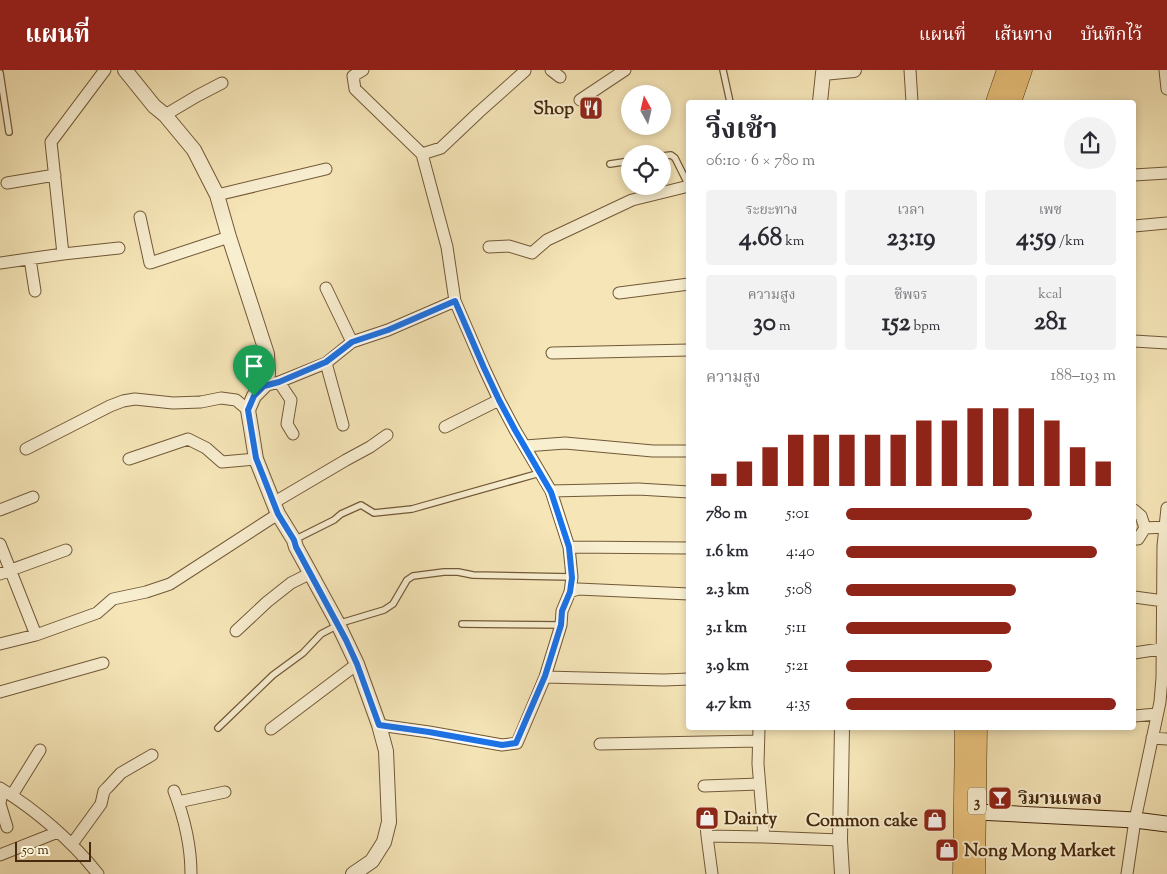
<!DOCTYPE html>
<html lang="th">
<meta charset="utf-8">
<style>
body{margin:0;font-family:"Sorts Mill Goudy","Noto Serif Thai",serif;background:#f2f2f3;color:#2b2b33;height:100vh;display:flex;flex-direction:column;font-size:19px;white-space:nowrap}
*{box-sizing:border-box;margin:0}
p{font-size:16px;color:#7c7c81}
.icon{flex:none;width:28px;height:28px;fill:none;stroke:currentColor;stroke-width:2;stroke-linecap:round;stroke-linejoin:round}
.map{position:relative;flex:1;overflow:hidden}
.details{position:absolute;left:686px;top:30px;width:450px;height:630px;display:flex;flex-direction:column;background:#fff;border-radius:5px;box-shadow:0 2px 8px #0003}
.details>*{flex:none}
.needle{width:32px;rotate:352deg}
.tools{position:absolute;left:621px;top:15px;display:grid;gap:10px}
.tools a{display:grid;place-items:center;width:50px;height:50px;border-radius:50%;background:#fff;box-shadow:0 2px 8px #0003;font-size:25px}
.scale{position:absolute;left:15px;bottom:12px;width:76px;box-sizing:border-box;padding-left:5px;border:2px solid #462a0d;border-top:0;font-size:14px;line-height:18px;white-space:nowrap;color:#462a0d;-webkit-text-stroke:4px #f8eed0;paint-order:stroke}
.pin{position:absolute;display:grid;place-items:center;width:42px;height:42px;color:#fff;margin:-51px -21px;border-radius:50% 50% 50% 0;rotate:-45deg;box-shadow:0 0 5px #0007}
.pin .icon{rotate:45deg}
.round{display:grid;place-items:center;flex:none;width:52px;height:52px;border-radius:26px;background:#f2f2f3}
.head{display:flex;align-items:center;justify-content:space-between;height:85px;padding:0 20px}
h1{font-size:28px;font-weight:700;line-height:38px}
.figures{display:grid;grid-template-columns:repeat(3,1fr);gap:8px;height:85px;padding:5px 20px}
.figures div{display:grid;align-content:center;border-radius:5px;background:#f2f2f3;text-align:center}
.figures b{font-size:25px;font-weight:700}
.figures small{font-size:14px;font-weight:400}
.figures p{font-size:14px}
.chart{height:140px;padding:10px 20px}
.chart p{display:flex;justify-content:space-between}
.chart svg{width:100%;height:90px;margin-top:5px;stroke:#8f2418;stroke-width:6}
ul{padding:0 20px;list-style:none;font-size:16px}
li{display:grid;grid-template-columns:80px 60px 1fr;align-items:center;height:38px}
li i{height:12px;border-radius:6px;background:#8f2418}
header{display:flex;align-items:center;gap:30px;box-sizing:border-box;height:70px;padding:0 25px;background:#8f2418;color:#fff}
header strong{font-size:24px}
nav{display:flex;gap:28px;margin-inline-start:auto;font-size:18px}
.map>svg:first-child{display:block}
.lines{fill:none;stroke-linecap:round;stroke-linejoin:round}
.service-casing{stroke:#725938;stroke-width:8}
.minor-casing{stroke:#725938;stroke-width:13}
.tertiary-casing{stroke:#725938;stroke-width:16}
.secondary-casing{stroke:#462a0d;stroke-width:17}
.primary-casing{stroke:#462a0d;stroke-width:19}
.service{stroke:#f8eed0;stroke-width:5.5}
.minor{stroke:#f8eed0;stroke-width:11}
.tertiary{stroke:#f8eed0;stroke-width:14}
.secondary{stroke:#f8eed0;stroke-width:15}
.primary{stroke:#eac27c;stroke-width:18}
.route-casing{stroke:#fff;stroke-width:10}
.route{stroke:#1a73e8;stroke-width:6}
.labels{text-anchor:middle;stroke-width:4;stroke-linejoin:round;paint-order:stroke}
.shield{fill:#f8eed0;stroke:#7b6548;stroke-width:1}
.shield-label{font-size:16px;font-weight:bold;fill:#462a0d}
.poi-label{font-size:18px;font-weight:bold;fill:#462a0d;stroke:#f8eed0;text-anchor:start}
</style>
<header>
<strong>แผนที่</strong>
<nav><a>แผนที่</a><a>เส้นทาง</a><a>บันทึกไว้</a></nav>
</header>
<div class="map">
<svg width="1167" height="804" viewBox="0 0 1167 804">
<rect width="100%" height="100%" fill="#f5e5b7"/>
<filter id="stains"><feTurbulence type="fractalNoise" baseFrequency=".004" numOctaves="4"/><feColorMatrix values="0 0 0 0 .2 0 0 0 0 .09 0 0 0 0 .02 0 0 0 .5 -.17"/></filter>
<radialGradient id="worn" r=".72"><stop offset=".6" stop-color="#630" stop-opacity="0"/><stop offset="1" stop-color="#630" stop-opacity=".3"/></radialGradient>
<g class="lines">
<g class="service-casing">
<path id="service" d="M723 0 730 32
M0 3 9 62
M662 86 671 85 675 88 689 116
M610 94 630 91
M294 470 334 450 341 444 361 435 374 443 412 439 540 403
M339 551 344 552 384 540 393 534 407 510 413 506 444 502H458L473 505 572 507
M462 554 561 555
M218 658 273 605 303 583 321 564 338 555"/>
</g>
<g class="minor-casing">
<path id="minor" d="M363 0 353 6 355 19 422 84 447 177 455 231 484 298 499 330 515 360 551 421 569 477 572 507 570 522 562 541 561 555 545 607 517 673 502 675 429 662 379 655
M551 0 560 7
M910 0 912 32
M1165 0 1167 19
M580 30 625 0
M165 45 197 26 222 13
M422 84 441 78 479 42 525 1
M1134 105 1167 103
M7 113 55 105
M217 125 326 99
M140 147 150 193 229 167
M1134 156 1167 153
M489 177 509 176 532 183 547 170 632 130 689 116
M63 184 119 178
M30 189 35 221
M0 193 63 184 51 72 105 0
M326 218 352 272
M619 223 689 214
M1134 271 1167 273
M552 283 689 280
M326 293 343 355
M279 312 291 330 287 354 293 364
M264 316 279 312 326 293 352 272 388 260 455 231
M445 357 499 330
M525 376 565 373 653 381H689
M26 379 110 336 123 331 135 329 173 333 201 332 221 328 236 330 248 340
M129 389 188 369 206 378 222 392 256 389
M551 421 638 419 689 422
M273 433 346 390 370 377 387 365
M0 440 33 427
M1134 440 1141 446 1145 458 1166 457
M1134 469H1138L1145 458
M0 474 36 565
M569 477 689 478
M0 504 66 480
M570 522 578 519 689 524
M1134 527 1164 531
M236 561 267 532 291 513 311 503
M0 574 36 565 97 543 113 529 146 522 170 514 278 444
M1134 583 1167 578
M545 607 664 610 689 609
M0 622 103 593
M1134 646 1157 644
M759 658 758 694 764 767
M271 659 357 594
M1152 668 1167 669
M600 674 758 671
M704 716 759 714
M0 718C36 740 72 771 98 804
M2 720 0 734 7 757
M174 721C184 747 191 776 191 804
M12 725 40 680
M178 732 225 722
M705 744 707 766
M72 774 101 734 104 721 107 718 121 703 152 685
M0 785 58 762
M712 804 707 766 764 767 840 770
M1127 804 1135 750 1160 632 1162 608 1163 476 1167 438"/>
</g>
<g class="tertiary-casing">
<path id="tertiary" d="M125 0 154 36 165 45 194 80 217 125 229 167 267 284 268 304 264 316 254 326 248 340 252 364 256 389 278 444 294 470 296 477 336 550 357 594 379 655 386 681 389 752 384 772 372 791 353 804
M820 32 823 3 854 0
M842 804 840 770 842 658"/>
</g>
<g class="secondary-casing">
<path id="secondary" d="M977 742 1135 750 1167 754"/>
</g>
<g class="primary-casing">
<path id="primary" d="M995 32 1006 0
M1012 32 1023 0
M962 804 964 658
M976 804 978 658"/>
</g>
<use href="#service" class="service"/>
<use href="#minor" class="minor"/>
<use href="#tertiary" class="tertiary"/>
<use href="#secondary" class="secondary"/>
<use href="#primary" class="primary"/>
</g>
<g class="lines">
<g class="route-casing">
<path id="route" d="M455 231 484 298 499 330 515 360 551 422 569 477 572 508 570 522 562 541 561 555 545 606 516 673 502 675 429 662 379 655 357 594 346 570 296 477 294 470 278 444 256 388 248 340 254 326 264 316 279 312 326 292 352 272 388 260Z"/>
</g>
<use href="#route" class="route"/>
</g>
<defs>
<g id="restaurant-square" transform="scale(1.25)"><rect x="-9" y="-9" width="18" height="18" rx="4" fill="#8f2418" stroke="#f8eed0"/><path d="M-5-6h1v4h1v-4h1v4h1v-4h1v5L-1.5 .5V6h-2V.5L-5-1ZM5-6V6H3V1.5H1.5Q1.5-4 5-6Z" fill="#fff"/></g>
<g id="bar-square" transform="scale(1.25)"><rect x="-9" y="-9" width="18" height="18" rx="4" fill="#8f2418" stroke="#f8eed0"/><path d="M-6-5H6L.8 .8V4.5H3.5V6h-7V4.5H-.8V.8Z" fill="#fff"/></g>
<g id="shop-square" transform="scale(1.25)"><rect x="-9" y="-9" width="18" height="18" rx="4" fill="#8f2418" stroke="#f8eed0"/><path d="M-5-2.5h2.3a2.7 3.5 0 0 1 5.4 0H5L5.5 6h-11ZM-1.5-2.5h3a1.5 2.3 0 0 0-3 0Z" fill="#fff"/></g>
</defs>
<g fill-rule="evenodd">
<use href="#restaurant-square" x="591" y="38"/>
<use href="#bar-square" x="1000" y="728"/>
<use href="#shop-square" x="707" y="748"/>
<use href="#shop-square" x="935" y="750"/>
<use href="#shop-square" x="947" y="780"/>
</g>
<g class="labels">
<rect class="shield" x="968" y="717.5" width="18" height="27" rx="4"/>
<g class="shield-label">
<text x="977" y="737">3</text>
</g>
<g class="poi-label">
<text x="574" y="44" text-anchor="end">Shop</text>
<text x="1018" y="734">วิมานเพลง</text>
<text x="724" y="754">Dainty</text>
<text x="918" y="756" text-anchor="end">Common cake</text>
<text x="964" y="786">Nong Mong Market</text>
</g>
</g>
<rect width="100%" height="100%" filter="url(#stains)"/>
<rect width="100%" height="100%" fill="url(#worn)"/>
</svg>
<div class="tools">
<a><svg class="needle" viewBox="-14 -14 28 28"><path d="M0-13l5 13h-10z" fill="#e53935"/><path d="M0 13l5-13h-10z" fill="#7c7c81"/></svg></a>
<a><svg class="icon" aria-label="locate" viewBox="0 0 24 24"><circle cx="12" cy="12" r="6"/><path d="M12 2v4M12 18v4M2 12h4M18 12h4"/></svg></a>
</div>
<div class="scale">50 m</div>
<div class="pin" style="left:254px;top:326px;background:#1e9e55"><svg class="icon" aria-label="arrive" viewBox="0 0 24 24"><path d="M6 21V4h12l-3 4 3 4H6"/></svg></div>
<section class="details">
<div class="head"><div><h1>วิ่งเช้า</h1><p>06:10 · 6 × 780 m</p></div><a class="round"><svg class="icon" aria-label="share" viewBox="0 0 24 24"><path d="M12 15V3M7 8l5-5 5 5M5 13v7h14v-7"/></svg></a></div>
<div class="figures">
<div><p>ระยะทาง</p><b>4.68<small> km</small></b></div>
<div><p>เวลา</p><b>23:19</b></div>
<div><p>เพซ</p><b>4:59<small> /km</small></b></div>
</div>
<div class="figures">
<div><p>ความสูง</p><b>30<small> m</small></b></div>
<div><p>ชีพจร</p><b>152<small> bpm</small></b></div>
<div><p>kcal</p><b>281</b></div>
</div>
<div class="chart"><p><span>ความสูง</span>188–193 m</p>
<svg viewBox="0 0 160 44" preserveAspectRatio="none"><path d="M5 44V38M15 44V32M25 44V25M35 44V19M45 44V19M55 44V19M65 44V19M75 44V19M85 44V12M95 44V12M105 44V6M115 44V6M125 44V6M135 44V12M145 44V25M155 44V32"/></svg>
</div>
<ul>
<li><b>780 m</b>5:01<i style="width:69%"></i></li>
<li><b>1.6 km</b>4:40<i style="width:93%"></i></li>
<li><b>2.3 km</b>5:08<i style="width:63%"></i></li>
<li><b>3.1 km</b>5:11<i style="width:61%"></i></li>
<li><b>3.9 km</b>5:21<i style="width:54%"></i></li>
<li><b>4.7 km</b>4:35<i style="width:100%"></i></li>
</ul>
</section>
</div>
